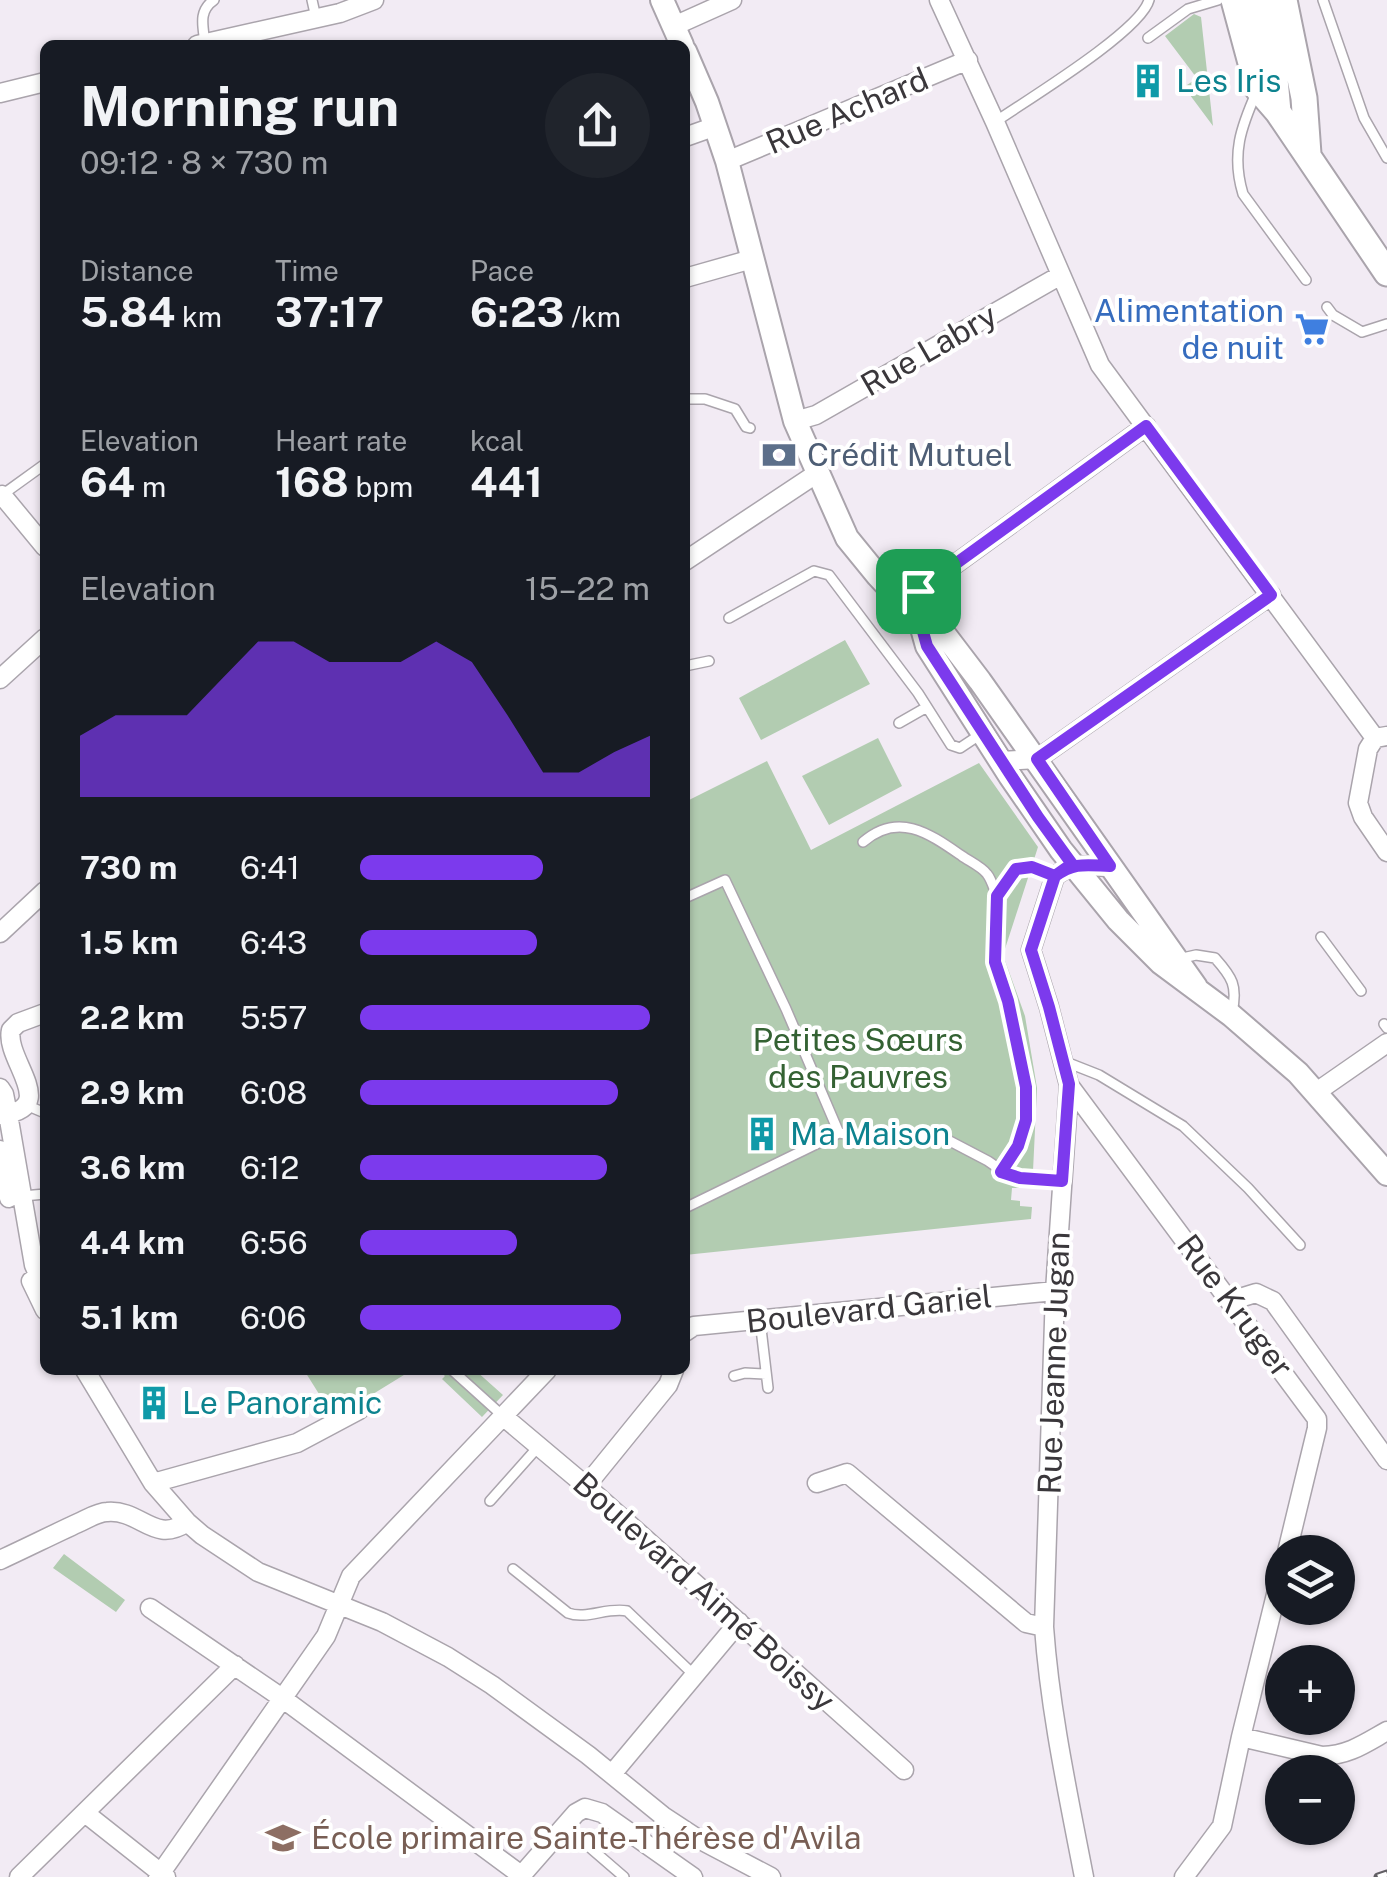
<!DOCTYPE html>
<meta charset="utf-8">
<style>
body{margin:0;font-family:"Public Sans",sans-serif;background:#20242c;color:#f1f3f6;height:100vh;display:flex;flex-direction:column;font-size:38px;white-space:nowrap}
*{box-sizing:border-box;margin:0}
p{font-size:32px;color:#9ea1a6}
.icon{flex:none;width:55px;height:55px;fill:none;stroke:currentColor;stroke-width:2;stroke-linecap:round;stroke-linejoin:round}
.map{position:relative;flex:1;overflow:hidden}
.panel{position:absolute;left:40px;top:40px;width:650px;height:1335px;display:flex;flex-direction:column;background:#171b24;border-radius:15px;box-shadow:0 2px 8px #0004}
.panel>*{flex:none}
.fabs{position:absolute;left:1265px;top:1535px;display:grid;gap:20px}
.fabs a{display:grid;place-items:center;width:90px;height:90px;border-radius:50%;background:#171b24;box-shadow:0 2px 8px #0004;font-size:50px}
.pin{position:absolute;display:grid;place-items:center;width:85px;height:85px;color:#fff;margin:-42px;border-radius:20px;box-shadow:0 5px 15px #0006}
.round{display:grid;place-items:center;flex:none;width:105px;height:105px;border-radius:52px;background:#20242c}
.head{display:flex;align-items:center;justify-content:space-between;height:170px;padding:0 40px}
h1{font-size:55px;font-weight:700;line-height:75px}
.figures{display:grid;grid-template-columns:repeat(3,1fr);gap:15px;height:170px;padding:10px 40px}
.figures div{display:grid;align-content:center}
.figures b{font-size:42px;font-weight:700}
.figures small{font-size:28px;font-weight:400}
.figures p{font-size:28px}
.chart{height:280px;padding:20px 40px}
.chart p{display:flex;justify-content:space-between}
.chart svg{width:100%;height:180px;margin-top:10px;fill:#7c3aed;opacity:.7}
ul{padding:0 40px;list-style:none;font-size:32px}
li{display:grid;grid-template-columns:160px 120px 1fr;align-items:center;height:75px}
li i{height:25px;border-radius:12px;background:#7c3aed}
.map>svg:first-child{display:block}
.green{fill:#b2ccb1}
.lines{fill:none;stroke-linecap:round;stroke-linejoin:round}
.service-casing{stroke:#aaa4ac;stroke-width:12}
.minor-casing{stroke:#aaa4ac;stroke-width:21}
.tertiary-casing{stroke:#aaa4ac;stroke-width:26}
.secondary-casing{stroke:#aaa4ac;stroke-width:29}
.service{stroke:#fff;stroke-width:9}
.minor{stroke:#fff;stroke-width:18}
.tertiary{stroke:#fff;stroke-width:22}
.secondary{stroke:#fff;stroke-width:25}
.rail-casing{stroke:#625f64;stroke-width:9}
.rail{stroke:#fff;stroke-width:5;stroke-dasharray:15;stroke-linecap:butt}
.route-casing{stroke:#fff;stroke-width:20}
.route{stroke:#7c3aed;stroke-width:12}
.labels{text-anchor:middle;stroke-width:8;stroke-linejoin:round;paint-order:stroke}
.culture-label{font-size:32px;fill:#0d838f;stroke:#fff;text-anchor:start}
.street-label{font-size:32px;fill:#3a373b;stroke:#fff}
.shop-label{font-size:32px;fill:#366cbe;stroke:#fff;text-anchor:end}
.service-label{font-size:32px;fill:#4e5e75;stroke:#fff;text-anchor:start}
.park-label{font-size:32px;fill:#346233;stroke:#fff}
.education-label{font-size:32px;fill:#785e54;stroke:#fff;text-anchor:start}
</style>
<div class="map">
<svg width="1387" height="1877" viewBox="0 0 1387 1877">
<rect width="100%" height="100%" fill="#f2ebf4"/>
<path class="green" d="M1194 14 1201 17 1213 126 1184 87 1196 79V77L1165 36Z
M845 640 870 684 761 740 739 698Z
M878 738 902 786 829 825 802 776Z
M767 761 811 850 979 763 1038 847 1003 955 1025 1016 1037 1088 1033 1171H1020L1019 1188H1012L1011 1200 1020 1201V1206L1032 1207 1031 1219 685 1255V802Z
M304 1370H412L334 1418Z
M438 1370H475L503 1395 482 1417 442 1379 445 1376Z
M64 1554 125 1600 116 1612 53 1568Z"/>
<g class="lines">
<g class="service-casing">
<path id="service" d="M312 0 316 18
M1323 0 1364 118 1387 158
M1148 38 1188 9 1218 0
M205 43C203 26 198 11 214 0
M1257 91C1241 127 1231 154 1243 194L1306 280
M995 122C1027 100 1141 31 1149 0
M1327 307 1333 315 1362 332 1387 324
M685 399H705L735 409 746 427 750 428
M2 495 45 464
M729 618 814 571 829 575 918 693 951 745 960 748 981 734
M685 666 709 661
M899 723 927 707
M863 842C899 811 930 834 962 856 969 861 982 867 987 874 992 880 994 890 997 896
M685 898 725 880 786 1009 839 1133 859 1136 944 1138 988 1161 1008 1175 1062 1181
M1321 937 1361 991
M1178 959 1196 955 1215 958C1232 977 1238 986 1232 1012
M1384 1024 1387 1028
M1066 1062 1099 1075 1183 1126 1248 1188 1300 1245
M26 1105 45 1113
M1001 1172 1018 1146 1026 1120V1087L1008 1001 995 962 997 896 1017 869 1031 867 1055 876
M23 1196 45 1194
M685 1208 839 1133
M760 1320 768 1388
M452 1370 504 1417
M734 1376 745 1373 766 1374
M490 1501 538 1447
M513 1569 568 1613C586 1620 607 1607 627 1611L694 1675
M565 1826 624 1877"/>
</g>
<g class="minor-casing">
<path id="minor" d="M939 0 995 122 1100 365 1375 738
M674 26 732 0
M197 45 340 13 374 0
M0 93 45 82
M685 137 716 126
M727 161 968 60
M685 278 752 259
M795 421 816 415 1061 275
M2 495 45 547
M685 561 819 472
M903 602 1146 426
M0 679 45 638
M1387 736 1375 738 1368 749 1358 803 1363 817 1387 852
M1001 761 1037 759 1271 595
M0 933 45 891
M1069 1085 1317 1419V1428L1287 1552
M0 1088 4 1094 8 1114 34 1265 45 1290
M1315 1093 1387 1043
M0 1115C62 1109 4 1060 11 1030L18 1023 45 1013
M0 1150 9 1198
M31 1281 45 1310
M1232 1304 1243 1297 1256 1293 1273 1301 1387 1460
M685 1332 694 1326 1055 1291
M85 1370 153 1483 187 1522 202 1535 258 1572 382 1622 448 1657 492 1685 588 1755 663 1816 695 1837 771 1877
M504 1417 586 1486 904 1770
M153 1483 297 1443 359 1410
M817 1483 847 1473 1026 1623 1044 1627
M586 1486 668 1385 674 1370
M0 1560C26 1548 52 1535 78 1523 87 1519 98 1512 107 1512 141 1509 154 1545 187 1522
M150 1608 282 1698 521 1875
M1241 1737 1322 1756C1349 1755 1364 1744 1387 1731
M612 1774 739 1622
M85 1813 166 1877
M19 1877 235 1665
M158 1877 326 1636 351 1576 547 1370
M520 1877 576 1813 585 1808 602 1813 693 1877
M1084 1877C1068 1794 1050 1711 1044 1627L1055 1291 1069 1085 1049 1007 1031 950 1055 876 1072 865 1110 867
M1184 1877 1222 1826 1241 1737 1282 1570"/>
</g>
<g class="tertiary-casing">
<path id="tertiary" d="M662 0 682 45
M685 51 707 102 727 161 795 421 847 538 878 576 920 621 945 635 980 681 1196 987
M920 621 927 646 1010 776 1061 850 1118 920 1161 963 1231 1015 1298 1073 1387 1174"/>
</g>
<g class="secondary-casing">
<path id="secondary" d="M1234 0 1258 89 1278 112 1387 273
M1259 0 1275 79 1278 112
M1284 0 1304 98 1308 154"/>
</g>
<use href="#service" class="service"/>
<use href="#minor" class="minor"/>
<use href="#tertiary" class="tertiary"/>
<use href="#secondary" class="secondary"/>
<g class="rail-casing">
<path id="rail" d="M1378 1877 1387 1874"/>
</g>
<use href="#rail" class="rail"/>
</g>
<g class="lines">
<g class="route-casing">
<path id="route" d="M918 591 903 602 920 621 927 646 1038 817 1072 864 1055 876 1032 867 1016 869 997 896 995 962 1008 1001 1026 1087V1120L1018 1146 1001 1172 1020 1178 1062 1181 1069 1084 1049 1007 1031 950 1055 876C1075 862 1085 865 1110 866L1037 759 1271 595 1146 426 918 591"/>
</g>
<use href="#route" class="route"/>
</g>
<defs>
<g id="building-bare" transform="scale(2.7)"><path d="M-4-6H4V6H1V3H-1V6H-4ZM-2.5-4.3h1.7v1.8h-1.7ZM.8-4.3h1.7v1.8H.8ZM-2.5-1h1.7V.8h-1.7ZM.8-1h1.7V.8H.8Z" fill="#0f9aa8" stroke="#fff" stroke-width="2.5" paint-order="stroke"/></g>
<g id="supermarket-bare" transform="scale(2.7)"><path d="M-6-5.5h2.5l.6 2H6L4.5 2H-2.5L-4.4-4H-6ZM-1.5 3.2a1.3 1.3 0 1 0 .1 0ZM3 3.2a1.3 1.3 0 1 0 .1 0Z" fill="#3f7fe0" stroke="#fff" stroke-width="2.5" paint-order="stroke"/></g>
<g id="bank-bare" transform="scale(2.7)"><path d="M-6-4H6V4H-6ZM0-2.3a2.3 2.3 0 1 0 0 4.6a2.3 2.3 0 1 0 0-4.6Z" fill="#5c6f8a" stroke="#fff" stroke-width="2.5" paint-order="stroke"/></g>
<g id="school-bare" transform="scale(2.7)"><path d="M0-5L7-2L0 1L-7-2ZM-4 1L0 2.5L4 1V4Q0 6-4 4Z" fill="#8d6e63" stroke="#fff" stroke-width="2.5" paint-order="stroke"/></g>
</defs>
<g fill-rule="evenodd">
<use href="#building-bare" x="1148" y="81"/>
<use href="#supermarket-bare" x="1312" y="329"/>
<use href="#bank-bare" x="779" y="455"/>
<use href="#building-bare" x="762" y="1134"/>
<use href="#building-bare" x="154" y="1403"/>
<use href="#school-bare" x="283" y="1838"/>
</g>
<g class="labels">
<g class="culture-label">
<text x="1176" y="92">Les Iris</text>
<text x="790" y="1145">Ma Maison</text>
<text x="182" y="1414">Le Panoramic</text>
</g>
<g class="street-label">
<text transform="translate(847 111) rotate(-23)" y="11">Rue Achard</text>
<text transform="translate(929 350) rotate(-30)" y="11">Rue Labry</text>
<text transform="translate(1235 1306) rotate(53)" y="11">Rue Kruger</text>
<text transform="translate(869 1309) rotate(-6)" y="11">Boulevard Gariel</text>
<text transform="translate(1054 1363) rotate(-88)" y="11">Rue Jeanne Jugan</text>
<text transform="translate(704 1592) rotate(42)" y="11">Boulevard Aimé Boissy</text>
</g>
<g class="shop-label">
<text x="1284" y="322">Alimentation<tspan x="1284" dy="37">de nuit</tspan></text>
</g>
<g class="service-label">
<text x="807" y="466">Crédit Mutuel</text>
</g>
<g class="park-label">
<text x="858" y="1051">Petites Sœurs<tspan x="858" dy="37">des Pauvres</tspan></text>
</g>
<g class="education-label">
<text x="311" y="1849">École primaire Sainte-Thérèse d'Avila</text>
</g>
</g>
</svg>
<div class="fabs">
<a><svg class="icon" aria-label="layers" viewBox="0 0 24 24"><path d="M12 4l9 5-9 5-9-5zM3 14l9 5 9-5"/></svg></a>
<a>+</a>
<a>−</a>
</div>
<div class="pin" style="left:918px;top:591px;background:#1e9e55"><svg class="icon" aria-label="arrive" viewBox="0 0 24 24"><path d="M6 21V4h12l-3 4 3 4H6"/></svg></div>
<section class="panel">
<div class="head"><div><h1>Morning run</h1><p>09:12 · 8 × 730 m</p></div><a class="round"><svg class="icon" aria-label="share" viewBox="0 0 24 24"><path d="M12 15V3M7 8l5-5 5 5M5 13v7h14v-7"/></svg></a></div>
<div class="figures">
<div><p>Distance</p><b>5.84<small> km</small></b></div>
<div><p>Time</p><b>37:17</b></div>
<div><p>Pace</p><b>6:23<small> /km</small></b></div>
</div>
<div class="figures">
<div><p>Elevation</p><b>64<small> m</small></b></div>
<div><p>Heart rate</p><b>168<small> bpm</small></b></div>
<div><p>kcal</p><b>441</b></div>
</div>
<div class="chart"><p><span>Elevation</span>15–22 m</p>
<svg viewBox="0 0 160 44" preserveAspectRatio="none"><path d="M0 44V29L10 24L20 24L30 24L40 15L50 6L60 6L70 11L80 11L90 11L100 6L110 11L120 24L130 38L140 38L150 33L160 29V44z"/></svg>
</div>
<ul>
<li><b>730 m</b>6:41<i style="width:63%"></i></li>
<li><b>1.5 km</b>6:43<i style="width:61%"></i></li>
<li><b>2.2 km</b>5:57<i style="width:100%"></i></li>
<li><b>2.9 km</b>6:08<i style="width:89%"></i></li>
<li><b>3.6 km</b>6:12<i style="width:85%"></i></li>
<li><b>4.4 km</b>6:56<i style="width:54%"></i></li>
<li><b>5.1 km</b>6:06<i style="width:90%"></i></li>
</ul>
</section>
</div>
